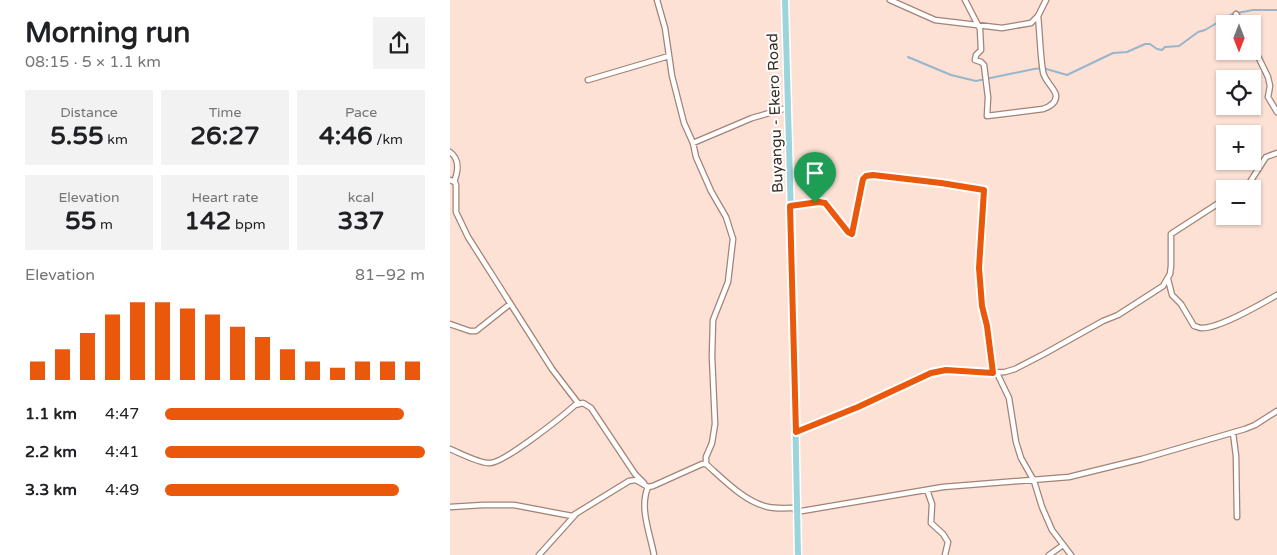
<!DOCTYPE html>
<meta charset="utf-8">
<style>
body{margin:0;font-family:"Varela Round",sans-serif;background:#f2f2f2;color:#202124;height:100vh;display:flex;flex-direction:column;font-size:19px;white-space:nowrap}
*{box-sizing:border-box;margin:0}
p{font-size:16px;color:#757577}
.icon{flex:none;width:28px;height:28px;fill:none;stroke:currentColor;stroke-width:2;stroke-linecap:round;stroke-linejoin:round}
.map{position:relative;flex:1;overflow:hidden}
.side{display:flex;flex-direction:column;background:#fff;width:450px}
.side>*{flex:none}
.needle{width:32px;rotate:180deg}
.buttons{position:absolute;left:766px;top:15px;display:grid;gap:10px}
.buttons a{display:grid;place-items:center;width:45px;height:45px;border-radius:0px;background:#fff;box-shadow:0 1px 4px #0004;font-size:25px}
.pin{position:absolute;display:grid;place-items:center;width:42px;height:42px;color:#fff;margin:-51px -21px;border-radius:50% 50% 50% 0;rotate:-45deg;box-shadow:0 0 5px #0007}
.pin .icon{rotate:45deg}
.round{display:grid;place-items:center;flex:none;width:52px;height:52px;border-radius:0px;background:#f2f2f2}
.overview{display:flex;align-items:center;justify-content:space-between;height:85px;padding:0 25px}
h1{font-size:28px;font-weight:700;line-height:38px}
.stats{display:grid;grid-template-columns:repeat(3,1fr);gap:8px;height:85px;padding:5px 25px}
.stats div{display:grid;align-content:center;border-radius:0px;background:#f2f2f2;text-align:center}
.stats b{font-size:25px;font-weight:700}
.stats small{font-size:14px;font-weight:400}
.stats p{font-size:14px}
.chart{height:140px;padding:10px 25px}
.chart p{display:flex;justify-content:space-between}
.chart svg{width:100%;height:90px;margin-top:5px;stroke:#ea580c;stroke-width:6}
ul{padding:0 25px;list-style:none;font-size:16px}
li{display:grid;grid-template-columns:80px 60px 1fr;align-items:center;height:38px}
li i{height:12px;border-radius:6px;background:#ea580c}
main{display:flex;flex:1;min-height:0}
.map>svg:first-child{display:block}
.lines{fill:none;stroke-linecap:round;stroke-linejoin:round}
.stream{stroke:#99b5ce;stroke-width:2}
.street-casing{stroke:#a28375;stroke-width:7}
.primary-casing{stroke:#fff;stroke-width:9}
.street{stroke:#fff;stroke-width:4.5}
.primary{stroke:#9cd4dc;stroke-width:6}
.route-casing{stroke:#fff;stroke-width:10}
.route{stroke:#ea580c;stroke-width:6}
.labels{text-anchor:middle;stroke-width:4;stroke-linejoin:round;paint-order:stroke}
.street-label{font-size:15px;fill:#382c25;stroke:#fff}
</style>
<main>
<section class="side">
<div class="overview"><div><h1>Morning run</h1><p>08:15 · 5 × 1.1 km</p></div><a class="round"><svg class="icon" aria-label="share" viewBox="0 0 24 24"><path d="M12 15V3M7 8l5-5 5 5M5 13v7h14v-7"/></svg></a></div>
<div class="stats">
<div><p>Distance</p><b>5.55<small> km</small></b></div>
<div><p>Time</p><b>26:27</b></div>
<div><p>Pace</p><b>4:46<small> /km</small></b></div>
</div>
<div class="stats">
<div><p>Elevation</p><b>55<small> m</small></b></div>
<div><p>Heart rate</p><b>142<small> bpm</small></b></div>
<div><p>kcal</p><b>337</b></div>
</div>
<div class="chart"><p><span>Elevation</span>81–92 m</p>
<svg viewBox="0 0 160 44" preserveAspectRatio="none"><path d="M5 44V35M15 44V29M25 44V21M35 44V12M45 44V6M55 44V6M65 44V9M75 44V12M85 44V18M95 44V23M105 44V29M115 44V35M125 44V38M135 44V35M145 44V35M155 44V35"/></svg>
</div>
<ul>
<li><b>1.1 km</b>4:47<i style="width:92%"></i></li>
<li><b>2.2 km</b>4:41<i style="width:100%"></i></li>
<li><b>3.3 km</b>4:49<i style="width:90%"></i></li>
</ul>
</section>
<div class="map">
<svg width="827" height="555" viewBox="0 0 827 555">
<rect width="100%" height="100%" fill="#fce1d4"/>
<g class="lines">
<path class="stream" d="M458 57 501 75 526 81 584 69 593 68 617 75 663 53 677 52 695 44H700L707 49 712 50 715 47 729 46 748 32 755 30 782 14 803 10H827"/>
<g class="street-casing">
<path id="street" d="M207 0 215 28 222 76 234 123 243 143 246 157 261 191 276 217 283 239 278 282 263 320 262 356 265 424 262 443 256 457V464
M440 0 485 20 552 28 581 23 588 16 596 0
M515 0 530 29 531 50 526 55 525 60 531 62 534 65 538 97 537 116 593 109C599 107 606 104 606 96 606 89 595 82 593 72 590 54 590 35 588 16
M786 14 793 24
M802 44 818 77 820 86 818 97 827 112
M138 80 219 56
M243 143 302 118 337 108
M0 152C10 159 8 172 4 182
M0 180 5 182 6 185V212L18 237 102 369 128 403
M790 189 800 182 816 157 827 153
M340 206 369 202 375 203 398 232 401 234 403 232 413 179 416 176 423 175 491 183 534 190 529 268 532 306 537 326 543 373
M718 279 722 295 731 304 744 326C746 326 749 328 751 328 769 329 811 304 827 295
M0 324 20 331H26L60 304
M547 373 559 398 566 442 571 458 584 481 592 507 602 530 621 555
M346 432 408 407 481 373 496 370 532 373 555 372 565 369 594 354 653 321 668 315 713 286 720 274 721 266V234L775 199
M783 433 786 456 787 517
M0 449C10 453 30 464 40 463 54 463 113 416 125 405L133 403 141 408 185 474 194 483
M198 487C189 508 200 533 204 555
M477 490 482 504 481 523 493 534 498 542 495 555
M0 507 33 505H64L122 516 179 481 186 480 198 487 203 486 252 464H256C274 480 295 502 318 507 327 509 337 508 346 508
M346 512 493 487 619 477 692 459 795 429 805 425 827 411
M89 555 125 515
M599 555 613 545"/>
</g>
<g class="primary-casing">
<path id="primary" d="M335 0 342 253 348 555"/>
</g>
<use href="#street" class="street"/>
<use href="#primary" class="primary"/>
</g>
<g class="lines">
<g class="route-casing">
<path id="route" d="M423 175 491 183 534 190 529 268 532 306 537 326 543 373 496 370 481 373 408 407 346 432 340 206 369 202 375 203 398 232 402 234 413 179 416 176Z"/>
</g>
<use href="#route" class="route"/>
</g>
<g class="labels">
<g class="street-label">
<text transform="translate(325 113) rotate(-92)" y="5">Buyangu - Ekero Road</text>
</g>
</g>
</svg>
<div class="buttons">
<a><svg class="needle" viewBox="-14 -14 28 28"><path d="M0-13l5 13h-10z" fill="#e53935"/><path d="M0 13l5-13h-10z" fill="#757577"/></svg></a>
<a><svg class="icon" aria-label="locate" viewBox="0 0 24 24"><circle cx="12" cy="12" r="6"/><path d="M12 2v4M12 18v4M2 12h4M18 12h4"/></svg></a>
<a>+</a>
<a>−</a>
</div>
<div class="pin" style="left:365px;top:203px;background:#1e9e55"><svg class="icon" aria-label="arrive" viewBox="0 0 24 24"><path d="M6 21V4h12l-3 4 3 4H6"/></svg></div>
</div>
</main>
